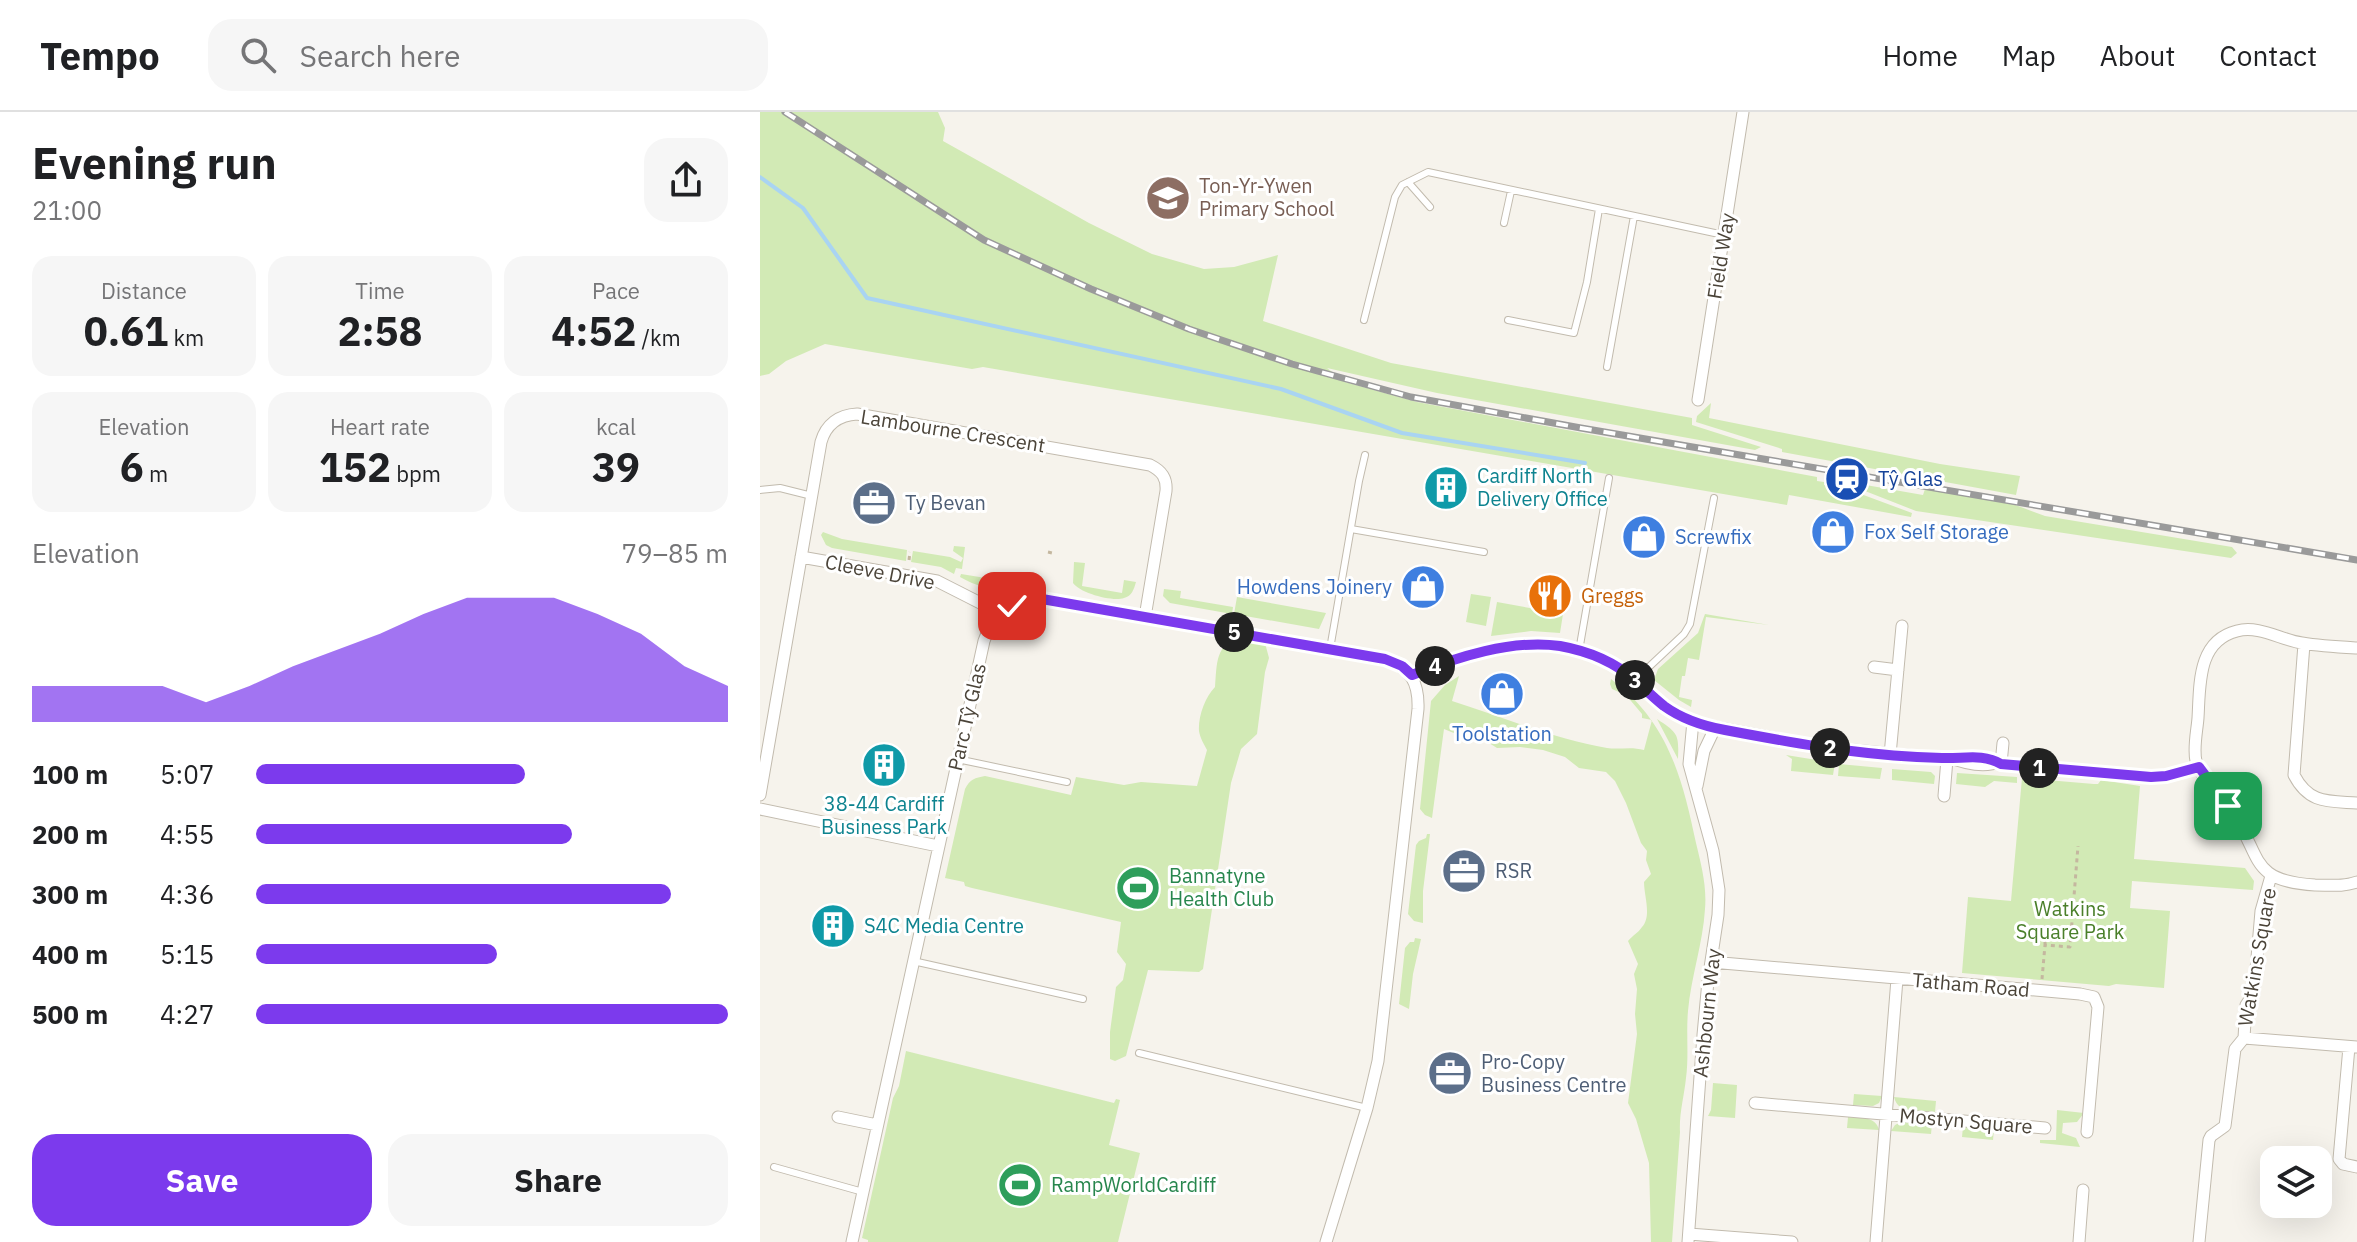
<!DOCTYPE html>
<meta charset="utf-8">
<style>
body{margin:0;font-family:"IBM Plex Sans",sans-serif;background:#f6f6f6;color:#202124;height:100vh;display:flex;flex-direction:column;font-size:30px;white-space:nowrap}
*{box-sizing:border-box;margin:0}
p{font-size:26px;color:#757577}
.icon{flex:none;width:44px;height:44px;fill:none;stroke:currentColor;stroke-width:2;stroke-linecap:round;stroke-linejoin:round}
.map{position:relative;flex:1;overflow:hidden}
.details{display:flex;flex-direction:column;background:#fff;width:760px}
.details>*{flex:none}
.tools{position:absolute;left:1500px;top:1034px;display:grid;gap:16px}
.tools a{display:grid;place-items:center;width:72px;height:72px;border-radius:16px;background:#fff;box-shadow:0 8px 32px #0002;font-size:40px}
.pin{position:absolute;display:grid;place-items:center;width:68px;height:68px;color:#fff;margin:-34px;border-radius:16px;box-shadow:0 4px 12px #0006}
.km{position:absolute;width:40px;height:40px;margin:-20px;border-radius:50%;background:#222;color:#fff;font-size:22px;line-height:40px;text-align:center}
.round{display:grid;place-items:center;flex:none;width:84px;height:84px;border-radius:24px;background:#f6f6f6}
.headline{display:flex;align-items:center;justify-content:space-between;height:136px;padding:0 32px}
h1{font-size:44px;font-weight:700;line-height:60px}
.stats{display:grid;grid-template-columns:repeat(3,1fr);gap:12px;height:136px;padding:8px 32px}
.stats div{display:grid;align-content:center;border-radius:20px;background:#f6f6f6;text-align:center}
.stats b{font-size:40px;font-weight:700}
.stats small{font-size:22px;font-weight:400}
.stats p{font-size:22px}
.chart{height:224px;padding:16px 32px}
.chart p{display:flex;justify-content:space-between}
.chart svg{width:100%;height:144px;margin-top:8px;fill:#7c3aed;opacity:.7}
.primary-button{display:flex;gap:16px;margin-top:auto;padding:16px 32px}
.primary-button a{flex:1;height:92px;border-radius:24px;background:#7c3aed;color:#fff;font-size:32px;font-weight:700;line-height:92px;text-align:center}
.primary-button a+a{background:#f6f6f6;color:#202124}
ul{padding:0 32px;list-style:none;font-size:26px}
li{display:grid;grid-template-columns:128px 96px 1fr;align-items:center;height:60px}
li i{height:20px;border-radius:10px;background:#7c3aed}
header{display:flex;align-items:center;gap:48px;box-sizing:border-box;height:112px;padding:0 40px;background:#fff;border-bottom:2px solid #e0e0e0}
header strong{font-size:38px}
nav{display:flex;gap:44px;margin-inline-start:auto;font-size:28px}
.search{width:560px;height:72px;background:#f6f6f6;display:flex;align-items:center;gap:20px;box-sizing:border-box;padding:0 28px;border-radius:24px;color:#757577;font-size:30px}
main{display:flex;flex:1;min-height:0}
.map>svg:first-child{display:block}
.green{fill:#d2eab5}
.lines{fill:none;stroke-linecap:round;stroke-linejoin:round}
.stream{stroke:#a9d4f2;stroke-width:4}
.service-casing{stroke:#c2bbae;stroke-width:8}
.minor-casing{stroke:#c2bbae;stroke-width:13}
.path{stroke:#c4b79f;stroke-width:3;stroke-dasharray:4 4;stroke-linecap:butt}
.service{stroke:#fff;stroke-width:6}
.minor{stroke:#fff;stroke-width:11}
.rail-casing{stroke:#9a9a9a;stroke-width:7}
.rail{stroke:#fff;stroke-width:4;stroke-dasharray:12;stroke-linecap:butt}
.route-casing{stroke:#fff;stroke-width:16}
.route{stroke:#7c3aed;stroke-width:10}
.labels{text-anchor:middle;stroke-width:6;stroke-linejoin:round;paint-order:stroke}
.education-label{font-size:20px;fill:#785e54;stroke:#fff;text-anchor:start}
.street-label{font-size:20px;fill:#4b4439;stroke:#fff}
.culture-label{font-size:20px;fill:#0d838f;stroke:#fff;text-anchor:start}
.transit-label{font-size:20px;fill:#164399;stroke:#fff;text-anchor:start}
.service-label{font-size:20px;fill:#4e5e75;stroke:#fff;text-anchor:start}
.shop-label{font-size:20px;fill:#366cbe;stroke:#fff;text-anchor:start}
.food-label{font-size:20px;fill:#c56008;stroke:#fff;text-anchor:start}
.leisure-label{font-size:20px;fill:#27864d;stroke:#fff;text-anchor:start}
.park-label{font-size:20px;fill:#4a7f2a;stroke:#fff}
</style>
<header>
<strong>Tempo</strong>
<div class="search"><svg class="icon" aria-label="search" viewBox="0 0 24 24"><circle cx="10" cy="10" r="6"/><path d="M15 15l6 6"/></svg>Search here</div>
<nav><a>Home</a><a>Map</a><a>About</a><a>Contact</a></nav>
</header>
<main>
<section class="details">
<div class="headline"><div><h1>Evening run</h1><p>21:00</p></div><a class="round"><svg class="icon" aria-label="share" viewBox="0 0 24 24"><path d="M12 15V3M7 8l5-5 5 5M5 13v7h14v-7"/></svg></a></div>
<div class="stats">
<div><p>Distance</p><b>0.61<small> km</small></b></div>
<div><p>Time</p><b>2:58</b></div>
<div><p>Pace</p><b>4:52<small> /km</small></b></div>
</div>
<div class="stats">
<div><p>Elevation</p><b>6<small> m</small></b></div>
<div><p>Heart rate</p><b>152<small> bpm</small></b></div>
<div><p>kcal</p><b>39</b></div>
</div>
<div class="chart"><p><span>Elevation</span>79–85 m</p>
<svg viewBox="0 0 160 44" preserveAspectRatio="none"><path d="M0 44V33L10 33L20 33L30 33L40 38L50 33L60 27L70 22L80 17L90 11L100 6L110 6L120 6L130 11L140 17L150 27L160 33V44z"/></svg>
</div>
<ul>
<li><b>100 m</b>5:07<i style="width:57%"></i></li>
<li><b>200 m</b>4:55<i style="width:67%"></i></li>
<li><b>300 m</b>4:36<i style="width:88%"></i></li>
<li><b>400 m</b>5:15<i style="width:51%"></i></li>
<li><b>500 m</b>4:27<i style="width:100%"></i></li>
</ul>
<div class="primary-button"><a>Save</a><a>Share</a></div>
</section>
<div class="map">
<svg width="1597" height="1130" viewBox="0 0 1597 1130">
<rect width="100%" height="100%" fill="#f6f3ec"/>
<path class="green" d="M0 0H178L185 16 183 29 329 111 392 142 444 157 474 155 518 143 503 209 631 251 932 306V313L1001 335 995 338 677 281 567 256 585 270 657 290 1057 365V369L1064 370V373L1080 378 1082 375 1152 401 1151 405 1029 383 1027 393 223 255 212 257 65 232 26 249 9 262 0 264Z
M951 291 949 306 1180 352 1260 364 1256 383 1022 340V337L936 310 937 304Z
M1077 368 1163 383 1165 377 1250 391 1285 404 1472 435 1477 441 1471 446 1156 399Z
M63 420 82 427 147 438 146 449 72 436 66 433 61 423Z
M194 434 205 435 202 457 196 456 194 462 181 455 151 450 153 439 190 445 201 450 203 446 193 439Z
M314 450 325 451 322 474 362 481 364 468 376 470C374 477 372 484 364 486 352 490 320 481 313 471Z
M201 462 268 473V475C242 480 223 478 200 465Z
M404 477 421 479 420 486 473 495 472 502 410 491 403 484Z
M711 482 731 485 726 514 706 510Z
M477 485 566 501 559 517 474 502Z
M737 490 803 502 800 521 771 519 731 524Z
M945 502 1009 513 946 505 939 548 928 546 925 564H922L919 585 932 588 931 595 919 588 894 568 898 557 938 521Z
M482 526 505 531 509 546 505 560 497 622 481 637 471 671 443 857 439 860 388 858 366 944 355 949 350 947V920L356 875 363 868 366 852 357 840 361 810 212 776 205 774 204 770 185 766 205 677C210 667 215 666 225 664L311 683 316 665 364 673 381 670 437 674 447 638C444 632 440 626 439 619 438 605 445 585 455 575 457 552 455 530 482 526Z
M699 564 692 589C742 605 795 627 847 636 860 638 870 634 884 638L892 608 882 606V602L866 583 852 577 850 572 851 567C908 610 922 665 936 731 941 752 947 774 945 797 943 831 931 865 928 899 926 921 929 944 926 966 924 985 919 1002 920 1020L912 1130H891L889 1051 876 1007 868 991 877 922 875 902 877 877 874 862 878 852 868 829C873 823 878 821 882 815 892 804 884 784 884 770L891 762 886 748 887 739 881 731 866 691 855 669 846 660 819 656 805 645 783 638 760 635 737 636 721 626H706L684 617 672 706 665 703 660 697 671 589 685 573Z
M897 607C918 621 919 622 918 647Z
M1026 643 1075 651 1073 663 1031 659 1032 647Z
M1079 652 1122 656 1120 667 1078 664Z
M1132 657 1171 660 1175 664 1174 672 1132 668Z
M1197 661 1257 665V671L1234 669 1225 675 1196 672Z
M1262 666 1334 672H1338L1341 668 1380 674 1374 747 1485 756 1494 769 1493 778 1372 769 1370 796 1410 799 1404 876 1356 872 1349 874 1202 861 1208 785 1251 789Z
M667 722H670L663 779V811L654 809 648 802 656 733 659 729 666 726Z
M655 826 661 827 653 862 649 897 639 892 645 836 650 830H654Z
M146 939 354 991 356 987 360 988 349 1033 380 1041 358 1130H108V1128L102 1126 133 986 139 974Z
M953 971 977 973 975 1006 948 1004 951 998Z
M1094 982 1122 984 1119 991 1113 994 1093 993Z
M1134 985 1176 989 1175 1000C1160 999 1138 1003 1134 985Z
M1297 998 1324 1001 1317 1010 1303 1011 1302 1021 1316 1026 1320 1035 1280 1031V1028H1296Z
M1088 1005C1100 1006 1116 1004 1119 1018L1087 1016Z
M1141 1010 1172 1012 1171 1022 1131 1019 1135 1013Z
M1203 1015 1234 1017 1233 1028 1202 1025Z"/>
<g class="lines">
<path class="stream" d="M0 65 43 96 107 186 521 277 642 321 825 351"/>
<g class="service-casing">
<path id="service" d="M648 70 670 95
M744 111 751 79
M604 208 635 85 642 73 668 60 964 123
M748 208 814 221 827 170 839 97
M847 255 874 104
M0 378 20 376 52 384
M591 417 724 440
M570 537 599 369 605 343
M819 539 849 366
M875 568 924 522 930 512 954 386
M1191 646C1208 644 1226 643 1241 652
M197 647 307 670
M1187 647C1204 654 1223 659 1241 652
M153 849 323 887
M379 941 607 996
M14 1055 103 1080"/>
</g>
<g class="minor-casing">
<path id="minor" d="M938 288 983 0
M41 445 177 469 240 501
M1544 532 1534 663C1549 692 1568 689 1597 691
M1597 536C1579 535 1560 534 1542 531 1521 528 1499 513 1477 519 1437 529 1440 573 1438 606 1437 619 1433 636 1436 649 1442 668 1460 683 1471 699 1503 743 1487 769 1555 773 1570 773 1583 775 1597 770
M1114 555 1138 558
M652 563C715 537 796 515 858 555 876 566 888 583 905 595 917 603 930 608 944 613L1062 635 1187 647 1184 684
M1243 631 1241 652 1391 665 1406 664 1439 655
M1130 643 1142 514
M937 674 944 639 955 616
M0 683 61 330C66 312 79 303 97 302L390 353C402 359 407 366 406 379L385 505
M0 697 178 734
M951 850 1320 882 1334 885 1338 895 1327 1020
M1484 926 1597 935
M1589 935 1579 1047 1583 1052 1597 1055
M995 991 1285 1016
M78 1005 117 1013
M929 1122 1032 1130
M92 1130 224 529C233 501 253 490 282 487L625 547C651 556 659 571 658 597L618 949 607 996 566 1130
M928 1130 943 923 948 869 958 803 959 778 953 739 929 652 933 609
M1116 1130 1137 867
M1319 1130 1323 1078
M1439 1130 1449 1028 1451 1024 1465 1014 1475 937 1484 926 1486 893 1494 881 1501 799 1511 764"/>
</g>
<path class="path" d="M288 440 292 441
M149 448 150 440
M1285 833V822
M1282 867 1285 833 1310 835 1318 734"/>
<use href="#service" class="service"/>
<use href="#minor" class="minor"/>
<g class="rail-casing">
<path id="rail" d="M25 0 224 128 331 177 429 217 532 252 651 285 821 316 1597 448"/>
</g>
<use href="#rail" class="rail"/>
</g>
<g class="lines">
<g class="route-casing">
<path id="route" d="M252 494 282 487 625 547 642 554 652 563C697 545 752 527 800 534 828 539 855 550 876 569 885 577 894 586 904 594 922 607 943 614 965 618 1007 626 1049 634 1091 639 1121 643 1152 645 1182 646 1203 647 1223 641 1241 652L1391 665 1406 664 1439 655 1468 694"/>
</g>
<use href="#route" class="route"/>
</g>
<defs>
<g id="school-disc" transform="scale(2.3)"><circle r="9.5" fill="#8d6e63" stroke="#fff"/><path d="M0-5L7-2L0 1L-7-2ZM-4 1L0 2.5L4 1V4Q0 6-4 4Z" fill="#fff"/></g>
<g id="station-disc" transform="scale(2.3)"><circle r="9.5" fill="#1a4fb4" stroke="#fff"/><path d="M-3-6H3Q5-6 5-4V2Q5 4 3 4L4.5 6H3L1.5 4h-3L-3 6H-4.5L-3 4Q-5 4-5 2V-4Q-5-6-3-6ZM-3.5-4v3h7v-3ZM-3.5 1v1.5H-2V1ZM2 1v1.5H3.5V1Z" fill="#fff"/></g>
<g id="building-disc" transform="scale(2.3)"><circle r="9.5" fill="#0f9aa8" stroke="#fff"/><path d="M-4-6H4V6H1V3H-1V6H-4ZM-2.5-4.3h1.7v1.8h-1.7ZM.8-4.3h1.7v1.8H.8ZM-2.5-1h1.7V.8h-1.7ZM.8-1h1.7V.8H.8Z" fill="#fff"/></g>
<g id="office-disc" transform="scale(2.3)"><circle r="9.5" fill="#5c6f8a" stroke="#fff"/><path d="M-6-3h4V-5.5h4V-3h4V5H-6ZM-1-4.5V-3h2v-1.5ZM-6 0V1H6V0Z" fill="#fff"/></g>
<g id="shop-disc" transform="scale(2.3)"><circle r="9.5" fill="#3f7fe0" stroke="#fff"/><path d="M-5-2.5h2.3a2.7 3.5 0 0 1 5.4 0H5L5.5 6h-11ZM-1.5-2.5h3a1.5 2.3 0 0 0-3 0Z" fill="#fff"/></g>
<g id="restaurant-disc" transform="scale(2.3)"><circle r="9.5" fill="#e8710a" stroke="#fff"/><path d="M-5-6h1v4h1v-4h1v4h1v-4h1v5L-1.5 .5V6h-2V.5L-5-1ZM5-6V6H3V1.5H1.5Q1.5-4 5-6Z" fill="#fff"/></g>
<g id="stadium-disc" transform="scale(2.3)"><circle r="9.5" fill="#2e9e5b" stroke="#fff"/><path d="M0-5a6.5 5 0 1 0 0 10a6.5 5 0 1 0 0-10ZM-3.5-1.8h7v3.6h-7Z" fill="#fff"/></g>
</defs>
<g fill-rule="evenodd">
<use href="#school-disc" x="408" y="86"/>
<use href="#station-disc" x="1087" y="367"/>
<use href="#building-disc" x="686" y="376"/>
<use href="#office-disc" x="114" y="391"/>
<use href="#shop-disc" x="1073" y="420"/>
<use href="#shop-disc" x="884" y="425"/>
<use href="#shop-disc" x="663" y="475"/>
<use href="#restaurant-disc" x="790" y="484"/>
<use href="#shop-disc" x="742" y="582"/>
<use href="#building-disc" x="124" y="653"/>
<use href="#office-disc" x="704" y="759"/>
<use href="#stadium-disc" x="378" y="776"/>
<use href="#building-disc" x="73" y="814"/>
<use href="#office-disc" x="690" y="961"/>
<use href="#stadium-disc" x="260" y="1073"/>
</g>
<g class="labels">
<g class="education-label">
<text x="439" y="81">Ton-Yr-Ywen<tspan x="439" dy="23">Primary School</tspan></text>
</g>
<g class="street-label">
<text transform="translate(961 144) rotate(-81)" y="7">Field Way</text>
<text transform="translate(193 319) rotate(9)" y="7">Lambourne Crescent</text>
<text transform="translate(120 460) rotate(11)" y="7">Cleeve Drive</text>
<text transform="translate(207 605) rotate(-77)" y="7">Parc Tŷ Glas</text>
<text transform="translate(1497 845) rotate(-80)" y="7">Watkins Square</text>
<text transform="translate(1211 873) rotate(5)" y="7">Tatham Road</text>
<text transform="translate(947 901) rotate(-84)" y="7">Ashbourn Way</text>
<text transform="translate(1206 1009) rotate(5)" y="7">Mostyn Square</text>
</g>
<g class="culture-label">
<text x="717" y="371">Cardiff North<tspan x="717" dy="23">Delivery Office</tspan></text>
<text x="124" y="699" text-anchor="middle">38-44 Cardiff<tspan x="124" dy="23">Business Park</tspan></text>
<text x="104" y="821">S4C Media Centre</text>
</g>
<g class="transit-label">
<text x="1118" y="374">Tŷ Glas</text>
</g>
<g class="service-label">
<text x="145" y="398">Ty Bevan</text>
<text x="735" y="766">RSR</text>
<text x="721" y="957">Pro-Copy<tspan x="721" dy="23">Business Centre</tspan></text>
</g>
<g class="shop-label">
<text x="1104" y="427">Fox Self Storage</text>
<text x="915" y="432">Screwfix</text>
<text x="632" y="482" text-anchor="end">Howdens Joinery</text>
<text x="742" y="629" text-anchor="middle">Toolstation</text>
</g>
<g class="food-label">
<text x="821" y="491">Greggs</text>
</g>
<g class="leisure-label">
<text x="409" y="771">Bannatyne<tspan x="409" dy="23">Health Club</tspan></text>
<text x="291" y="1080">RampWorldCardiff</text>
</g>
<g class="park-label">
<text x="1310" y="804">Watkins<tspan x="1310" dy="23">Square Park</tspan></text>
</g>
</g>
</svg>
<div class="tools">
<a><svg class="icon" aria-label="layers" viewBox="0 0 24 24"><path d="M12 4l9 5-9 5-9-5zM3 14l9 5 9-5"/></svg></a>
</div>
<div class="pin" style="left:1468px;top:694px;background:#1e9e55"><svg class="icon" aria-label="arrive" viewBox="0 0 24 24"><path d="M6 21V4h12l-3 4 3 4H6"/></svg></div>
<div class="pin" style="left:252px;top:494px;background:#d93025"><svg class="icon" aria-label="check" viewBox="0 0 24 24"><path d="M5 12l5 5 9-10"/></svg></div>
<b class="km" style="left:1279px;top:656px">1</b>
<b class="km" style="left:1070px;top:636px">2</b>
<b class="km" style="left:875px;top:568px">3</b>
<b class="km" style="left:675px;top:554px">4</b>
<b class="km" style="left:474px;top:520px">5</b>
</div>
</main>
